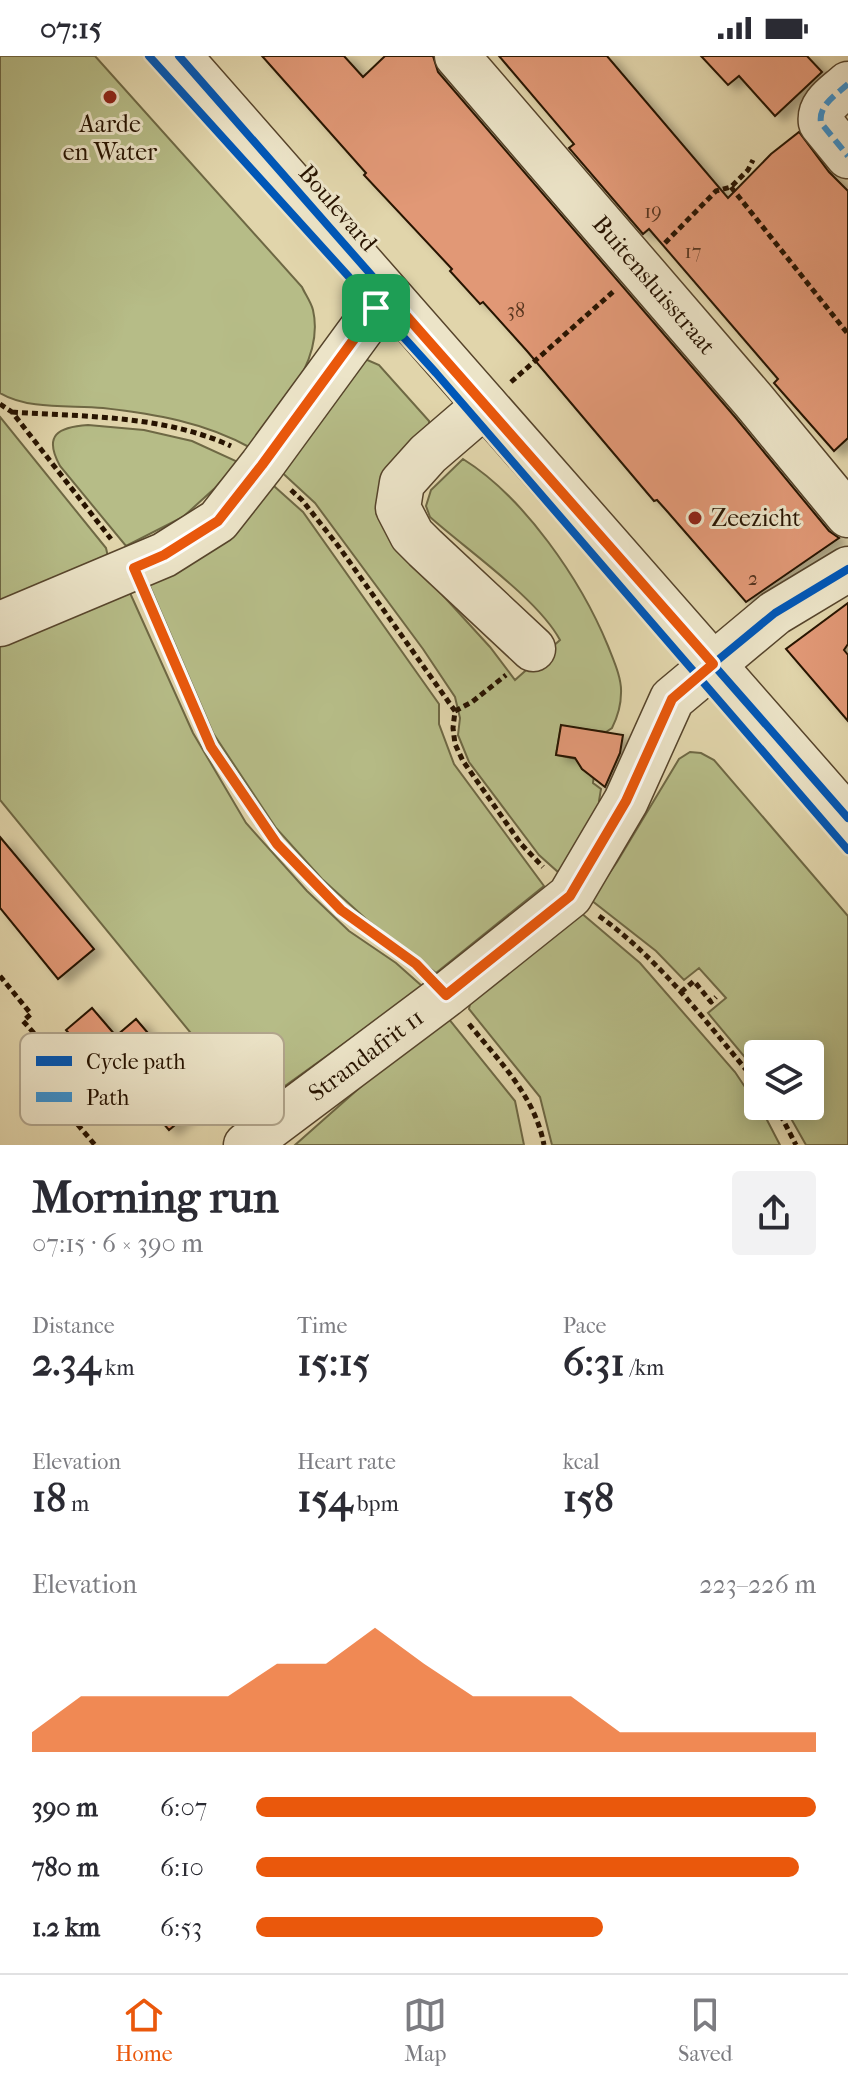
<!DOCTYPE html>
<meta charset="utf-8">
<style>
body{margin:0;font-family:"IM FELL French Canon",serif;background:#f2f2f3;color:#2b2b33;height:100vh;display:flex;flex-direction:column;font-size:30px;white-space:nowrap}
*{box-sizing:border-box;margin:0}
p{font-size:26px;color:#7c7c81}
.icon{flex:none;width:44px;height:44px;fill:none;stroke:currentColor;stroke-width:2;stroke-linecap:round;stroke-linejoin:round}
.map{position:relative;height:1089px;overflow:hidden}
.details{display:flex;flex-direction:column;background:#fff;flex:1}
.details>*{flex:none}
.fabs{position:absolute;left:744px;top:984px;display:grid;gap:16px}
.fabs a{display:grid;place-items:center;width:80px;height:80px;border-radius:8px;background:#fff;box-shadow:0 4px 20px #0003;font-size:40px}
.pin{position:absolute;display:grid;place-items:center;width:68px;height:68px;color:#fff;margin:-34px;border-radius:16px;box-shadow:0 4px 12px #0006}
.round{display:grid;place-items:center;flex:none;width:84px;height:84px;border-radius:8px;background:#f2f2f3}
.headline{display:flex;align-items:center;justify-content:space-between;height:136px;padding:0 32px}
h1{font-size:44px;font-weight:800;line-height:60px}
.figures{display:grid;grid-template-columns:repeat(3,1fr);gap:12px;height:136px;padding:8px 32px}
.figures div{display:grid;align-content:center}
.figures b{font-size:40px;font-weight:800}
.figures small{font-size:22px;font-weight:400}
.figures p{font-size:22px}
.chart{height:224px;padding:16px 32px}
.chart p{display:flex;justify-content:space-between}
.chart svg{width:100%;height:144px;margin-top:8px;fill:#ea580c;opacity:.7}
ul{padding:0 32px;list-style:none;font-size:26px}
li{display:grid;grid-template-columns:128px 96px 1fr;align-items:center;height:60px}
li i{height:20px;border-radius:10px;background:#ea580c}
.status{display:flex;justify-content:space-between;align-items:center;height:56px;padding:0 40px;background:#fff;direction:ltr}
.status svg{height:22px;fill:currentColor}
.tabs{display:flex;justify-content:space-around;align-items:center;height:112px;border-top:2px solid #e1e1e2;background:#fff;font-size:22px;color:#7c7c81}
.tabs a{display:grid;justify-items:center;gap:4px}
.tabs .active{color:#ea580c}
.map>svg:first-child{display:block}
.green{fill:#b6bc87;stroke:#6e6844;stroke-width:2}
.building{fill:#e19876;stroke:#271300;stroke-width:2;filter:url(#shadow)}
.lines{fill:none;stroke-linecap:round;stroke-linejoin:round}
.minor-casing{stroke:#56442b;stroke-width:47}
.path{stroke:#271300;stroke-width:5;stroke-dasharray:6 4;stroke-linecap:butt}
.minor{stroke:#ece4c8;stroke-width:44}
.quiet{stroke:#3b92d0;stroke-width:6;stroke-dasharray:12 6;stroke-linecap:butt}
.cycleway-casing{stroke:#ece4c8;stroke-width:13}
.cycleway{stroke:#0057b8;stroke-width:8}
.route-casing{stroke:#fff;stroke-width:16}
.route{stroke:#ea580c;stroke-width:10}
.poi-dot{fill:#8f2418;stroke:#ece4c8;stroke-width:3}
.labels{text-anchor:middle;stroke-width:6;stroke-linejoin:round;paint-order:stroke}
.number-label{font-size:20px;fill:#56341e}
.poi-label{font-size:24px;fill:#271300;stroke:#ece4c8}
.street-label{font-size:24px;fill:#271300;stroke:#ece4c8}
.key{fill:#ece4c8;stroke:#b1a58c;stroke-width:2}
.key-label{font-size:22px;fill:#271300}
</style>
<div class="status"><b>07:15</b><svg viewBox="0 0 49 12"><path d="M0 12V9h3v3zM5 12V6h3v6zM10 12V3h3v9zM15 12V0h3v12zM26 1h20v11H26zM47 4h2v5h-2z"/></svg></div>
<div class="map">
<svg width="848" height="1089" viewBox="0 0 848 1089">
<defs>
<filter id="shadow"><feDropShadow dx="9" dy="5" stdDeviation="4" flood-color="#0004"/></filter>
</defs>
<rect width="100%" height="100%" fill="#e1d5ab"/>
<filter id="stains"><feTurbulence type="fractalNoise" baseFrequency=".0025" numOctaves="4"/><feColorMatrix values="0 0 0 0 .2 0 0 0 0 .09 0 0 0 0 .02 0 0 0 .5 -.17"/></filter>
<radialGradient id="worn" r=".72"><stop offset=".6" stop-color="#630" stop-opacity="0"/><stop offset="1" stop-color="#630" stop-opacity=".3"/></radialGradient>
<path class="green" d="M0 0H95L302 231C305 238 311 246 313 254 325 306 278 353 251 392 204 366 155 358 103 352 70 349 29 354 0 337Z
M365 303 379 309 429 365 430 376 406 499 490 591 515 624 560 584C538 543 467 494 430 461L426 450 431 434 463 403C524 441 581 524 608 590 613 603 622 622 621 637 621 648 617 662 612 672L606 676 561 670 556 699 577 703 582 713 594 719 593 727 601 733 599 745 603 758 580 793 558 816 539 799 469 706 458 679 460 662 455 641 423 593 315 447 276 411Z
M0 361 106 492 108 501 0 550Z
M88 369 144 374 192 385 238 406 215 432 183 461 126 490 60 410C43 379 58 371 88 369Z
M265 422 303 456 439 648V668L454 708 544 830 436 917 366 863 322 823 276 772 213 677 145 519Z
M126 528 193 677 246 767 307 835 349 875 396 907 423 931 253 1053 0 744V582Z
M690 696 701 697 714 704 848 860V1089H806L784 1050H810V998H758V1017L708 957 726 942 699 912 684 924 656 895 591 844 617 806 679 703Z
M580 856 640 907 735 1016 767 1064 780 1089H552L540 1041 469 953 472 938Z
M444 957 515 1045 524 1089H295Z"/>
<path class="building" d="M262 0H344L363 21 385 0H433L438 16 735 361 829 475 839 482 746 546 666 454 657 444 654 445 527 295 483 246 480 248 450 215 452 213 364 119 366 117Z
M499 0H607L728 142 771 98 799 76 829 116 848 135V382L834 395 774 327 778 323 649 173 643 178 569 92 574 88Z
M701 0H807L822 16 775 60 739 20 728 29Z
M848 547V588L844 594 848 599V665L786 593Z
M561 669 623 679 620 697 605 731 582 713 575 702 556 699Z
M0 781 94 893 58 923 0 852Z
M92 952 116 980 136 963 205 1044 169 1074 133 1032 123 1041 66 974Z"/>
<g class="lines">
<g class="minor-casing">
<g id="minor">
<path d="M179 0 848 762"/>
<path id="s1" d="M457 0 754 345 848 459"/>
<path d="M848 28C836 39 818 49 821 67L848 100"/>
<path d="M485 349 428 398 402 427 398 452 412 479 425 492 533 593"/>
<path d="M0 568 164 499 218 465 262 409 387 238"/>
<path id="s2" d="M246 1089 446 939 570 840 626 745 672 643 775 557 848 513"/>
</g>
</g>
<path class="path" d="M731 131 848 278
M665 187 716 135 731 131 748 114 753 104
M511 326 614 235
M0 348 12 356 111 483
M12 356C86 361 163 359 231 390
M291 434 302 444 339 491 455 655 453 672 455 688 463 705 521 788 543 811
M148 546 211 691 277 788 341 854 420 912
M455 655 472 646 506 619
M599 860C662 905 708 969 758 1028
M0 920 31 958 23 965 62 1008 47 1022 78 1058 73 1063 95 1089
M681 936 694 925 711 946 716 941
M469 968C499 1005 535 1040 544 1089
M776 1050 796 1089"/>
<use href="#minor" class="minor"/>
<path class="quiet" d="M848 28C836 39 818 49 821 67L848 100"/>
<g class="cycleway-casing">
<path id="cycleway" d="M149 0 436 317 848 794
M179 0 848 762
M713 608 775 557 848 513"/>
</g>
<use href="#cycleway" class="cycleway"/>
</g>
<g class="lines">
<g class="route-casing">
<path id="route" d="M387 238 713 608 672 643 626 745 570 840 446 939 416 908 341 854 277 788 211 691 134 512 164 499 218 465 262 409Z"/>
</g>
<use href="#route" class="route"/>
</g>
<g class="poi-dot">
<circle cx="110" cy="41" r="8"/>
<circle cx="695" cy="462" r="8"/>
</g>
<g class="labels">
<g class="number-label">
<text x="653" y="162">19</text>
<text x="693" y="202">17</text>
<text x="516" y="261">38</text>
<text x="753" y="529">2</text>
</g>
<g class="poi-label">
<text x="110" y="76">Aarde<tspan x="110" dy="28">en Water</tspan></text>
<text x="711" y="470" text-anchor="start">Zeezicht</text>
</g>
<g class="street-label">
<text transform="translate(338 152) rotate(49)" y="8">Boulevard</text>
<text dy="8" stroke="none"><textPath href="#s1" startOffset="302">Buitensluisstraat</textPath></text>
<text dy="8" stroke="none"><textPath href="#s2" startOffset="150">Strandafrit 11</textPath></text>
</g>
</g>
<rect x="20" y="977" width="264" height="92" rx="12" class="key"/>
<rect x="36" y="1000" width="36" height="10" fill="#0057b8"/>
<rect x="36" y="1036" width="36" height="10" fill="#3b92d0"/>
<g class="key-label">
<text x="86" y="1013">Cycle path</text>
<text x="86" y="1049">Path</text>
</g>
<rect width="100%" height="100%" filter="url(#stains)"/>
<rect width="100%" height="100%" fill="url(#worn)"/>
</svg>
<div class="fabs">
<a><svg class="icon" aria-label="layers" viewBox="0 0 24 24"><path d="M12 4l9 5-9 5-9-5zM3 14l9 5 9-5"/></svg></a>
</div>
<div class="pin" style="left:376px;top:252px;background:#1e9e55"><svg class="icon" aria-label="arrive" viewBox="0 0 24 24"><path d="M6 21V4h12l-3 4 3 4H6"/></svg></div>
</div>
<section class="details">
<div class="headline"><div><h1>Morning run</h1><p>07:15 · 6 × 390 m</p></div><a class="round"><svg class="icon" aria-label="share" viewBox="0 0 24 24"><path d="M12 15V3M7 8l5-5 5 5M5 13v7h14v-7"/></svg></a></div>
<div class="figures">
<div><p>Distance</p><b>2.34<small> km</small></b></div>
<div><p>Time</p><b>15:15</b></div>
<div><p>Pace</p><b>6:31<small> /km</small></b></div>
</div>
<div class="figures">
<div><p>Elevation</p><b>18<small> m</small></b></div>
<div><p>Heart rate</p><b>154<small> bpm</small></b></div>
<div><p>kcal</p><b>158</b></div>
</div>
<div class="chart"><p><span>Elevation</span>223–226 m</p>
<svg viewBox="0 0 160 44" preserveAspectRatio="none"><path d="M0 44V38L10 27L20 27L30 27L40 27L50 17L60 17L70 6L80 17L90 27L100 27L110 27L120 38L130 38L140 38L150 38L160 38V44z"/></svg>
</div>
<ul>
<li><b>390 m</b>6:07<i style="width:100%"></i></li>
<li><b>780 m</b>6:10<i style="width:97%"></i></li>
<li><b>1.2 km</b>6:53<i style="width:62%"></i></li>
</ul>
</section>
<nav class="tabs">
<a class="active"><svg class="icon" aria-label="home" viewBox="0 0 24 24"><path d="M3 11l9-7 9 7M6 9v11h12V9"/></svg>Home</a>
<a><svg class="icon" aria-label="map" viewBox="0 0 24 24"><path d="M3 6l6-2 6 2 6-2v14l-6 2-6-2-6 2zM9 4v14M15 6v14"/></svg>Map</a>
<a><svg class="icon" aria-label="saved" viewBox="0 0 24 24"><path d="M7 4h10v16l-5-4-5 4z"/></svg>Saved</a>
</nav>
